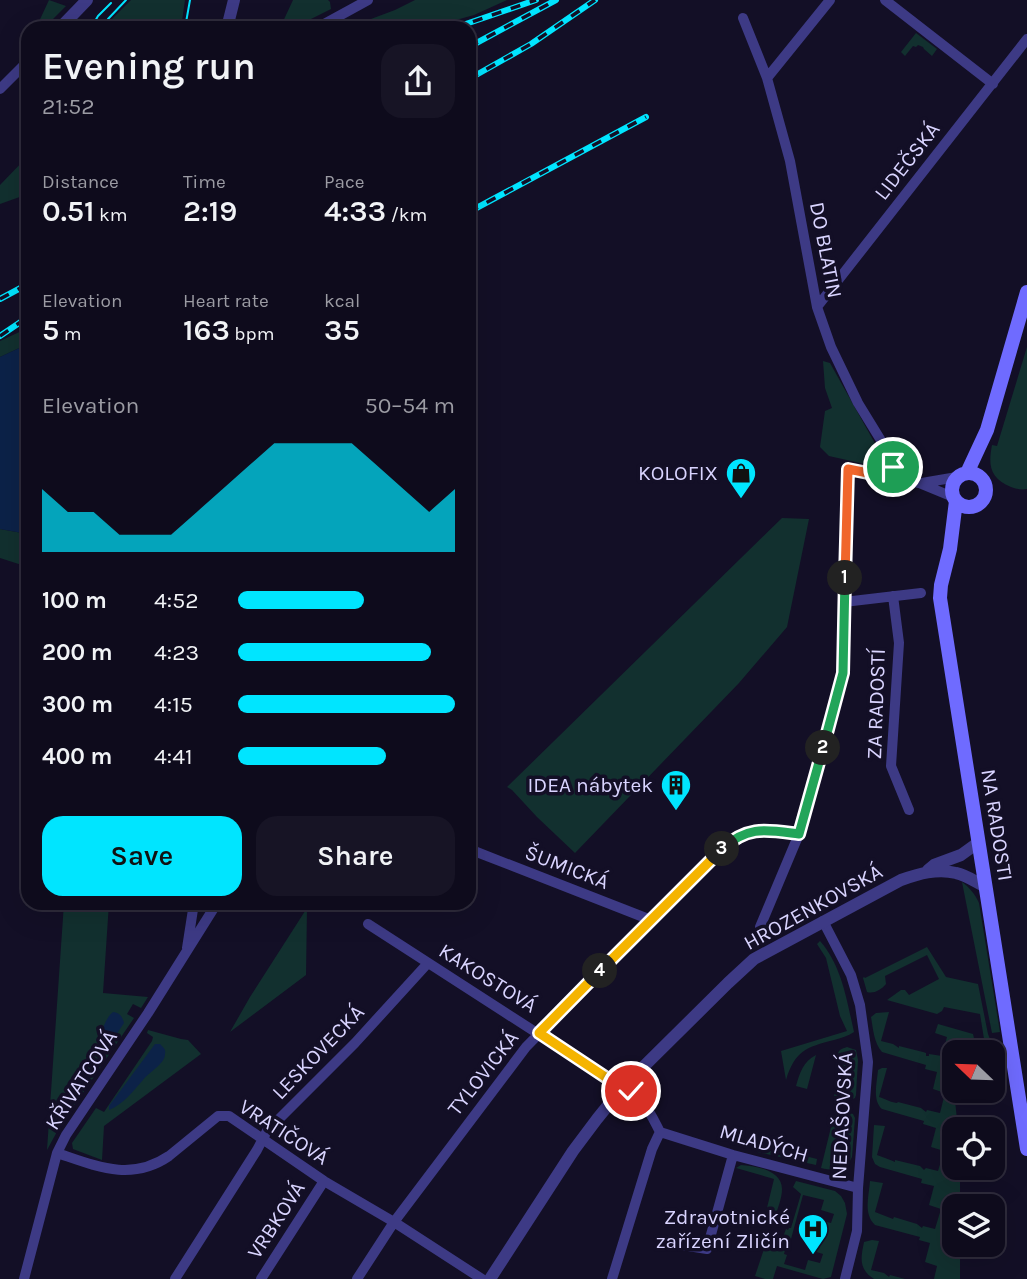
<!DOCTYPE html>
<meta charset="utf-8">
<style>
body{margin:0;font-family:Karla,sans-serif;background:#171425;color:#f1f3f6;height:100vh;display:flex;flex-direction:column;font-size:26px;white-space:nowrap}
*{box-sizing:border-box;margin:0}
p{font-size:23px;color:#9b9ba3}
.icon{flex:none;width:38px;height:38px;fill:none;stroke:currentColor;stroke-width:2;stroke-linecap:round;stroke-linejoin:round}
.map{position:relative;flex:1;overflow:hidden}
.panel{position:absolute;left:21px;top:21px;width:455px;height:889px;display:flex;flex-direction:column;background:#0e0b1c;border-radius:21px;box-shadow:0 7px 28px #0002,0 0 0 2px #2e2b3b}
.panel>*{flex:none}
.needle{width:46px;rotate:293deg}
.fabs{position:absolute;left:942px;top:1040px;display:grid;gap:14px}
.fabs a{display:grid;place-items:center;width:63px;height:63px;border-radius:14px;background:#0e0b1c;box-shadow:0 7px 28px #0002,0 0 0 2px #2e2b3b;font-size:35px}
.pin{position:absolute;display:grid;place-items:center;width:60px;height:60px;color:#fff;margin:-30px;border:4px solid #fff;border-radius:50%;box-shadow:0 2px 7px #0007}
.km{position:absolute;width:35px;height:35px;margin:-18px;border-radius:50%;background:#222;color:#fff;font-size:19px;line-height:35px;text-align:center}
.round{display:grid;place-items:center;flex:none;width:74px;height:74px;border-radius:21px;background:#171425}
.overview{display:flex;align-items:center;justify-content:space-between;height:119px;padding:0 21px}
h1{font-size:38px;font-weight:600;line-height:52px}
.figures{display:grid;grid-template-columns:repeat(3,1fr);gap:10px;height:119px;padding:7px 21px}
.figures div{display:grid;align-content:center}
.figures b{font-size:30px;font-weight:600}
.figures small{font-size:19px;font-weight:400}
.figures p{font-size:19px}
.chart{height:196px;padding:14px 21px}
.chart p{display:flex;justify-content:space-between}
.chart svg{width:100%;height:126px;margin-top:7px;fill:#00e5ff;opacity:.7}
.cta{display:flex;gap:14px;margin-top:auto;padding:14px 21px}
.cta a{flex:1;height:80px;border-radius:21px;background:#00e5ff;color:#111;font-size:28px;font-weight:600;line-height:80px;text-align:center}
.cta a+a{background:#171425;color:#f1f3f6}
ul{padding:0 21px;list-style:none;font-size:23px}
li{display:grid;grid-template-columns:112px 84px 1fr;align-items:center;height:52px}
li i{height:18px;border-radius:9px;background:#00e5ff}
.map>svg:first-child{display:block}
.green{fill:#12302f;fill-rule:evenodd}
.water{fill:#0c2248}
.lines{fill:none;stroke-linecap:round;stroke-linejoin:round}
.minor{stroke:#3d3a85;stroke-width:10}
.tertiary{stroke:#3d3a85;stroke-width:12}
.secondary{stroke:#6f6bff;stroke-width:14}
.tram{stroke:#00e5ff;stroke-width:2}
.rail-casing{stroke:#00e5ff;stroke-width:6}
.rail{stroke:#130f26;stroke-width:3.5;stroke-dasharray:10;stroke-linecap:butt}
.split-1-casing{stroke:#fff;stroke-width:14}
.split-2-casing{stroke:#fff;stroke-width:14}
.split-3-casing{stroke:#fff;stroke-width:14}
.split-4-casing{stroke:#fff;stroke-width:14}
.split-5-casing{stroke:#fff;stroke-width:14}
.split-1{stroke:#f0652b;stroke-width:9}
.split-2{stroke:#22a559;stroke-width:9}
.split-3{stroke:#22a559;stroke-width:9}
.split-4{stroke:#f5b400;stroke-width:9}
.split-5{stroke:#f5b400;stroke-width:9}
.labels{text-anchor:middle;stroke-width:7;stroke-linejoin:round;paint-order:stroke}
.street-label{font-size:21px;fill:#d9d4ff;stroke:#130f26}
.poi-label{font-size:21px;fill:#d9d4ff;stroke:#130f26;text-anchor:end}
</style>
<div class="map">
<svg width="1027" height="1279" viewBox="0 0 1027 1279">
<rect width="100%" height="100%" fill="#130f26"/>
<path class="green" d="M49 0 66 6 44 28H36Z
M131 0H185L181 28H108L112 19Z
M293 0H328L330 2 331 9 293 28H280Z
M415 0H507L474 15 427 28H347L395 10Z
M916 33 937 49 932 56 924 49 923 47 918 45 916 47 913 46 905 56 901 52Z
M28 156V194L0 204V185Z
M28 328V344L0 357V341Z
M1027 347V489C1021 490 1017 489 1011 487 990 478 988 466 992 445L997 446Z
M823 361 830 363 882 456 884 462 883 466 878 467 829 456 820 447 825 411 832 408 825 388Z
M782 518 809 519 787 627 739 683 575 853 537 817 512 790 507 787Z
M0 529 28 534V567L0 558Z
M962 882C970 888 975 894 979 903L1000 1032 992 1033Z
M64 903H109L103 993 148 997 141 1008 133 1004 127 1014 134 1018 59 1128 47 1150Z
M307 908 306 975 230 1032 250 997Z
M820 941C842 966 847 1001 854 1032 848 1036 841 1038 834 1040 806 1047 795 1051 786 1080L781 1051 847 1031 840 1016 826 958 817 944Z
M927 947 946 977 978 984 988 1034 997 1058 992 1059V1052H954V1065L949 1067 954 1091 958 1129H954V1167H960V1206H954V1244H960V1279H934L937 1266 925 1262 930 1243 919 1240 920 1237 875 1225C863 1214 869 1196 870 1181L883 1183 875 1212 893 1219 894 1217 917 1224 922 1228 923 1226 935 1229 941 1209 929 1205 934 1186 921 1183 922 1179 880 1167 875 1164 872 1157 874 1125 885 1126 877 1155C883 1157 890 1160 895 1162V1160L920 1166 924 1170 926 1168 938 1171 944 1151 931 1147 936 1128 923 1124 924 1121 882 1109C872 1100 877 1083 878 1070L882 1068H887L879 1097C885 1099 893 1103 897 1103L898 1102 921 1108 926 1112 927 1110 940 1113 945 1093 933 1089 937 1072 925 1069 926 1065 882 1052C874 1043 873 1029 871 1017L876 1013 889 1012 881 1041 893 1044 899 1048V1046L923 1052 926 1053V1056H929V1054L942 1056 947 1037 935 1033 938 1024 973 1034 976 1047 985 1045 980 1014 944 1007 942 1011 937 1014 887 1000 901 990H905L909 995 939 979 927 955 885 976 886 984C881 990 874 994 867 992L863 978 864 977 865 978Z
M148 1030 181 1039 188 1040 201 1054 104 1126 102 1160 73 1149 72 1143 96 1108 104 1112 152 1041 153 1037 147 1033Z
M847 1047 856 1050 858 1060 856 1095 855 1098 850 1100 834 1096 843 1062 838 1058C837 1050 841 1049 847 1047Z
M816 1055 807 1089 796 1086C800 1072 803 1062 816 1055Z
M847 1112 853 1114 855 1118 852 1157C846 1171 835 1171 821 1168L833 1119 845 1122Z
M756 1147 777 1152V1154L783 1156 785 1151 817 1159 816 1165 757 1152Z
M741 1165C756 1166 782 1170 782 1189 782 1199 777 1209 775 1218L765 1216 774 1179 736 1168Z
M796 1181 835 1191 841 1196 845 1203 847 1214 831 1277 823 1279 777 1266 773 1279H765L755 1276 769 1234 783 1237 786 1229 788 1230 789 1228H791L801 1194 793 1187ZM803 1195 824 1200 821 1210 834 1214 831 1223 819 1220 810 1250 823 1254 820 1263 808 1260 805 1270 784 1264 787 1255 784 1254 788 1239H791Z
M872 1240 879 1241 871 1270 884 1273 889 1277 890 1275 905 1279H874C858 1269 861 1257 864 1242Z"/>
<path class="water" d="M28 344V534L0 529V357Z
M113 1012C120 1013 122 1016 124 1023L108 1047 105 1049 101 1046C99 1036 105 1018 113 1012Z
M155 1044H160C164 1048 166 1049 165 1054 165 1064 149 1072 143 1080 133 1091 124 1104 109 1110V1106Z"/>
<g class="lines">
<path class="minor" d="M885 0 993 84
M743 18 767 78 790 161 817 307 831 347 858 403 885 447 898 479
M317 28 368 0
M767 78 830 0
M0 89 28 61
M817 307 1027 39
M922 483 957 477
M893 596 899 643 891 766 909 810
M844 602 921 593
M469 849 651 920
M823 921 851 975 860 1005 868 1062 858 1188 857 1231 845 1279
M368 924 622 1088C643 1094 651 1115 660 1132L733 1155 858 1188
M760 927 799 834 843 673 848 469 919 483 953 497
M187 948 194 903
M57 1153C96 1166 131 1182 169 1156L218 1116H229L324 1181 394 1222 482 1279
M682 1245 707 1249 733 1155
M24 1279 57 1153 66 1135 148 1013 217 903
M175 1279 257 1150 267 1131 355 1043 428 963
M261 1279 324 1181
M357 1279 394 1222 526 1047 720 850C748 826 765 830 799 834
M612 1279 652 1149 660 1132"/>
<path class="tertiary" d="M60 28 87 0
M227 28 234 0
M928 870 934 865 961 855 979 842
M490 1279 573 1151 597 1119 622 1088 728 983 754 959 901 880C918 874 937 868 956 873 966 875 976 882 986 887"/>
<path class="secondary" d="M967 473 987 430 1027 292
M952 490a17 17 0 1 1 34 0a17 17 0 1 1-34 0Z
M956 501 950 549 941 585 940 598 1027 1149"/>
<path class="tram" d="M91 28 98 16 111 3
M104 28 108 19 126 0
M185 28 190 0"/>
<g class="rail-casing">
<path id="rail" d="M454 28 536 0
M469 47 556 0
M469 79 531 44 595 0
M469 212 646 117
M0 299 28 284
M0 336 28 317"/>
</g>
<use href="#rail" class="rail"/>
</g>
<g class="lines">
<g class="split-1-casing">
<path id="split-1" d="M845 578 848 469 898 479 893 467"/>
</g>
<g class="split-2-casing">
<path id="split-2" d="M823 748 843 673 845 578"/>
</g>
<g class="split-3-casing">
<path id="split-3" d="M722 849C748 825 767 830 799 834L823 748"/>
</g>
<g class="split-4-casing">
<path id="split-4" d="M600 971 722 849"/>
</g>
<g class="split-5-casing">
<path id="split-5" d="M600 971 539 1033 622 1088 631 1091"/>
</g>
<use href="#split-1" class="split-1"/>
<use href="#split-2" class="split-2"/>
<use href="#split-3" class="split-3"/>
<use href="#split-4" class="split-4"/>
<use href="#split-5" class="split-5"/>
</g>
<defs>
<g id="shop-pin" transform="scale(1.575)"><path d="M0 17L-7.5 6A9.5 9.5 0 1 1 7.5 6Z" fill="#00e5ff" stroke="#130f26"/><path d="M-5-2.5h2.3a2.7 3.5 0 0 1 5.4 0H5L5.5 6h-11ZM-1.5-2.5h3a1.5 2.3 0 0 0-3 0Z" fill="#111"/></g>
<g id="building-pin" transform="scale(1.575)"><path d="M0 17L-7.5 6A9.5 9.5 0 1 1 7.5 6Z" fill="#00e5ff" stroke="#130f26"/><path d="M-4-6H4V6H1V3H-1V6H-4ZM-2.5-4.3h1.7v1.8h-1.7ZM.8-4.3h1.7v1.8H.8ZM-2.5-1h1.7V.8h-1.7ZM.8-1h1.7V.8H.8Z" fill="#111"/></g>
<g id="hospital-pin" transform="scale(1.575)"><path d="M0 17L-7.5 6A9.5 9.5 0 1 1 7.5 6Z" fill="#00e5ff" stroke="#130f26"/><path d="M-5-5h3v3.5h4V-5h3V5h-3V1.5h-4V5h-3Z" fill="#111"/></g>
</defs>
<g fill-rule="evenodd">
<use href="#shop-pin" x="741" y="473"/>
<use href="#building-pin" x="676" y="785"/>
<use href="#hospital-pin" x="813" y="1229"/>
</g>
<g class="labels">
<g class="street-label">
<text transform="translate(907 161) rotate(-52)" y="7">LIDEČSKÁ</text>
<text transform="translate(826 250) rotate(79)" y="7">DO BLATIN</text>
<text transform="translate(876 704) rotate(-88)" y="7">ZA RADOSTÍ</text>
<text transform="translate(997 825) rotate(81)" y="7">NA RADOSTI</text>
<text transform="translate(567 867) rotate(21)" y="7">ŠUMICKÁ</text>
<text transform="translate(813 907) rotate(-29)" y="7">HROZENKOVSKÁ</text>
<text transform="translate(488 978) rotate(32)" y="7">KAKOSTOVÁ</text>
<text transform="translate(318 1052) rotate(-46)" y="7">LESKOVECKÁ</text>
<text transform="translate(483 1073) rotate(-52)" y="7">TYLOVICKÁ</text>
<text transform="translate(81 1080) rotate(-57)" y="7">KŘIVATCOVÁ</text>
<text transform="translate(842 1116) rotate(-87)" y="7">NEDAŠOVSKÁ</text>
<text transform="translate(284 1132) rotate(33)" y="7">VRATIČOVÁ</text>
<text transform="translate(764 1143) rotate(16)" y="7">MLADÝCH</text>
<text transform="translate(276 1220) rotate(-57)" y="7">VRBKOVÁ</text>
</g>
<g class="poi-label">
<text x="718" y="480">KOLOFIX</text>
<text x="653" y="792">IDEA nábytek</text>
<text x="790" y="1224">Zdravotnické<tspan x="790" dy="24">zařízení Zličín</tspan></text>
</g>
</g>
</svg>
<div class="fabs">
<a><svg class="needle" viewBox="-14 -14 28 28"><path d="M0-13l5 13h-10z" fill="#e53935"/><path d="M0 13l5-13h-10z" fill="#9b9ba3"/></svg></a>
<a><svg class="icon" aria-label="locate" viewBox="0 0 24 24"><circle cx="12" cy="12" r="6"/><path d="M12 2v4M12 18v4M2 12h4M18 12h4"/></svg></a>
<a><svg class="icon" aria-label="layers" viewBox="0 0 24 24"><path d="M12 4l9 5-9 5-9-5zM3 14l9 5 9-5"/></svg></a>
</div>
<div class="pin" style="left:893px;top:467px;background:#1e9e55"><svg class="icon" aria-label="arrive" viewBox="0 0 24 24"><path d="M6 21V4h12l-3 4 3 4H6"/></svg></div>
<div class="pin" style="left:631px;top:1091px;background:#d93025"><svg class="icon" aria-label="check" viewBox="0 0 24 24"><path d="M5 12l5 5 9-10"/></svg></div>
<b class="km" style="left:845px;top:578px">1</b>
<b class="km" style="left:823px;top:748px">2</b>
<b class="km" style="left:722px;top:849px">3</b>
<b class="km" style="left:600px;top:971px">4</b>
<section class="panel">
<div class="overview"><div><h1>Evening run</h1><p>21:52</p></div><a class="round"><svg class="icon" aria-label="share" viewBox="0 0 24 24"><path d="M12 15V3M7 8l5-5 5 5M5 13v7h14v-7"/></svg></a></div>
<div class="figures">
<div><p>Distance</p><b>0.51<small> km</small></b></div>
<div><p>Time</p><b>2:19</b></div>
<div><p>Pace</p><b>4:33<small> /km</small></b></div>
</div>
<div class="figures">
<div><p>Elevation</p><b>5<small> m</small></b></div>
<div><p>Heart rate</p><b>163<small> bpm</small></b></div>
<div><p>kcal</p><b>35</b></div>
</div>
<div class="chart"><p><span>Elevation</span>50–54 m</p>
<svg viewBox="0 0 160 44" preserveAspectRatio="none"><path d="M0 44V22L10 30L20 30L30 38L40 38L50 38L60 30L70 22L80 14L90 6L100 6L110 6L120 6L130 14L140 22L150 30L160 22V44z"/></svg>
</div>
<ul>
<li><b>100 m</b>4:52<i style="width:58%"></i></li>
<li><b>200 m</b>4:23<i style="width:89%"></i></li>
<li><b>300 m</b>4:15<i style="width:100%"></i></li>
<li><b>400 m</b>4:41<i style="width:68%"></i></li>
</ul>
<div class="cta"><a>Save</a><a>Share</a></div>
</section>
</div>
